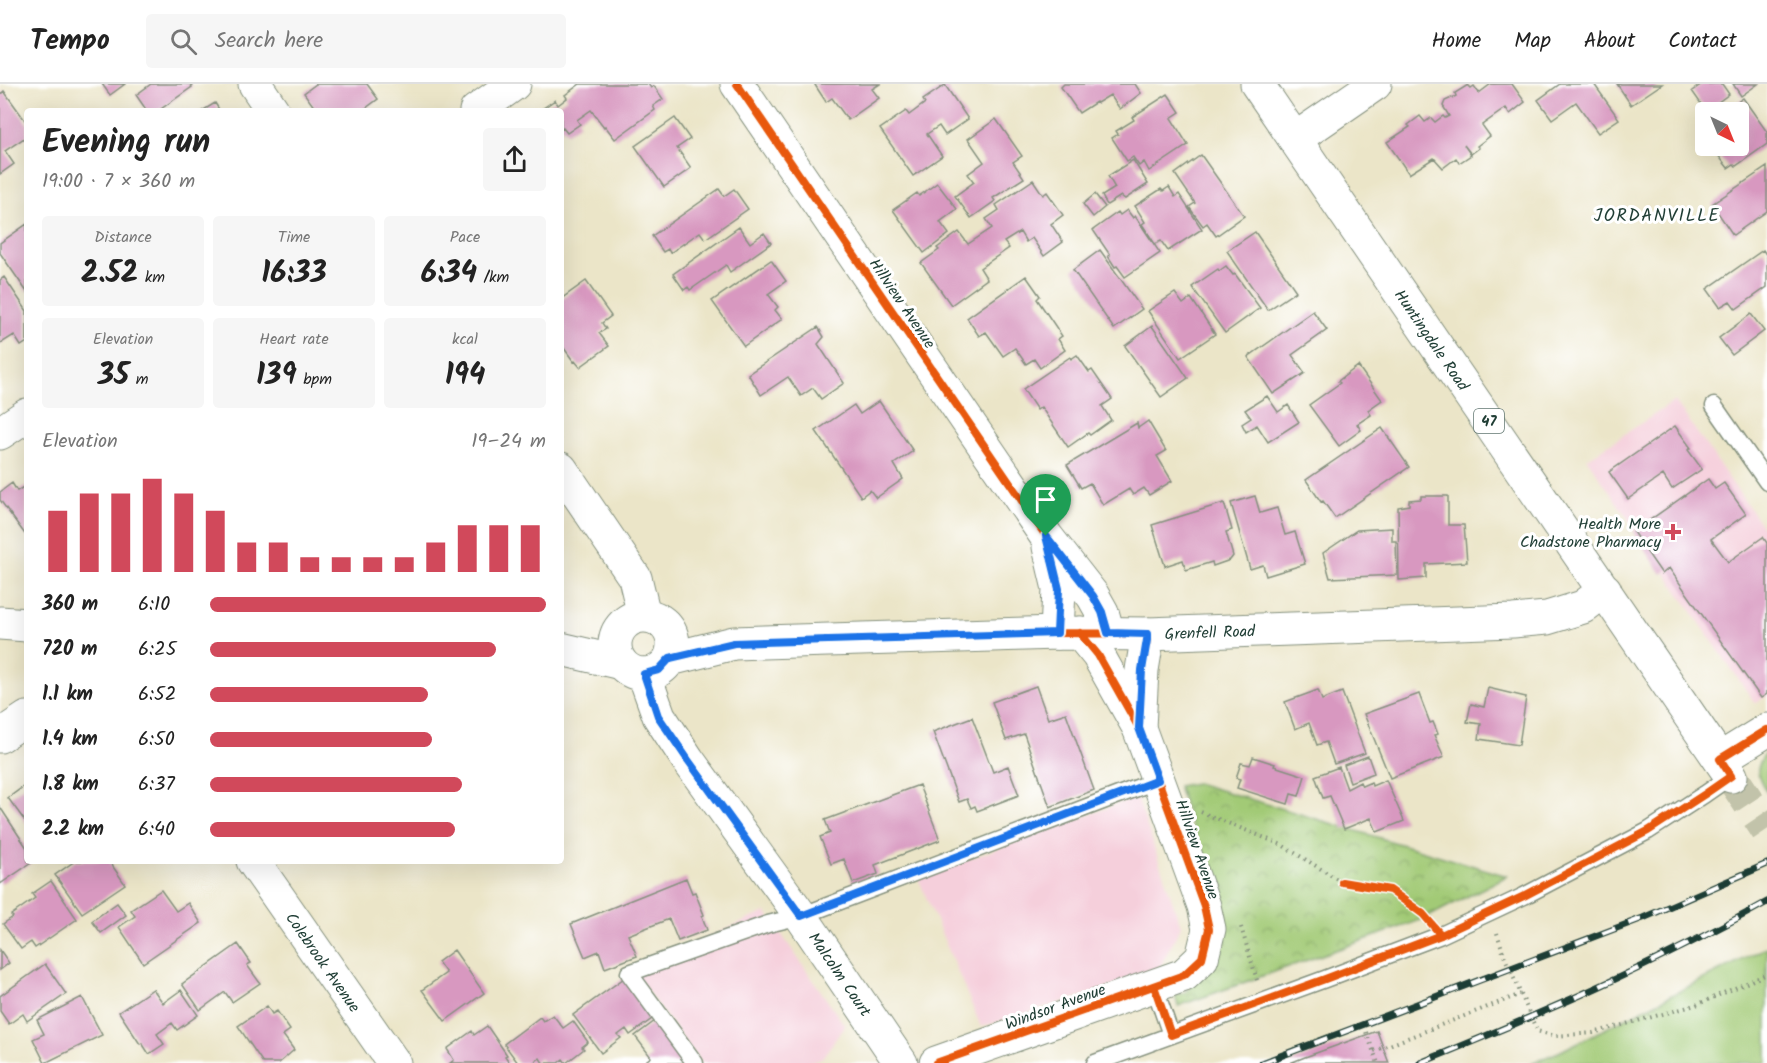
<!DOCTYPE html>
<meta charset="utf-8">
<style>
body{margin:0;font-family:Kalam,sans-serif;background:#f6f6f6;color:#222;height:100vh;display:flex;flex-direction:column;font-size:22px;white-space:nowrap}
*{box-sizing:border-box;margin:0}
p{font-size:20px;color:#767676}
.icon{flex:none;width:33px;height:33px;fill:none;stroke:currentColor;stroke-width:2;stroke-linecap:round;stroke-linejoin:round}
.map{position:relative;flex:1;overflow:hidden}
.details{position:absolute;left:24px;top:24px;width:540px;height:756px;display:flex;flex-direction:column;background:#fff;border-radius:6px;box-shadow:0 6px 24px #0002}
.details>*{flex:none}
.needle{width:39px;rotate:137deg}
.fabs{position:absolute;left:1695px;top:18px;display:grid;gap:12px}
.fabs a{display:grid;place-items:center;width:54px;height:54px;border-radius:6px;background:#fff;box-shadow:0 6px 24px #0002;font-size:30px}
.pin{position:absolute;display:grid;place-items:center;width:51px;height:51px;color:#fff;margin:-62px -26px;border-radius:50% 50% 50% 0;rotate:-45deg;box-shadow:0 0 6px #0007}
.pin .icon{rotate:45deg}
.round{display:grid;place-items:center;flex:none;width:63px;height:63px;border-radius:6px;background:#f6f6f6}
.head{display:flex;align-items:center;justify-content:space-between;height:102px;padding:0 18px}
h1{font-size:33px;font-weight:700;line-height:45px}
.figures{display:grid;grid-template-columns:repeat(3,1fr);gap:9px;height:102px;padding:6px 18px}
.figures div{display:grid;align-content:center;border-radius:6px;background:#f6f6f6;text-align:center}
.figures b{font-size:30px;font-weight:700}
.figures small{font-size:16px;font-weight:400}
.figures p{font-size:16px}
.chart{height:168px;padding:12px 18px}
.chart p{display:flex;justify-content:space-between}
.chart svg{width:100%;height:108px;margin-top:6px;stroke:#d1495b;stroke-width:6}
ul{padding:0 18px;list-style:none;font-size:20px}
li{display:grid;grid-template-columns:96px 72px 1fr;align-items:center;height:45px}
li i{height:15px;border-radius:8px;background:#d1495b}
header{display:flex;align-items:center;gap:36px;box-sizing:border-box;height:84px;padding:0 30px;background:#fff;border-bottom:2px solid #e0e0e0}
header strong{font-size:28px}
nav{display:flex;gap:33px;margin-inline-start:auto;font-size:21px}
.search{width:420px;height:54px;background:#f6f6f6;display:flex;align-items:center;gap:15px;box-sizing:border-box;padding:0 21px;border-radius:6px;color:#767676;font-size:22px}
.map>svg:first-child{display:block}
.built{fill:#f5cfdb}
.grass{fill:#a2ca76;stroke:#608455;stroke-width:1.5}
.park{fill:url(#park-crowns);stroke:#608455;stroke-width:1.5}
.building{fill:#d898c0}
.lines{fill:none;stroke-linecap:round;stroke-linejoin:round}
.primary-tunnel{stroke:#c2c3aa;stroke-width:33;stroke-dasharray:33 16;stroke-linecap:butt}
.lane-casing{stroke:#85917e;stroke-width:19}
.street-casing{stroke:#85917e;stroke-width:35}
.secondary-casing{stroke:#85917e;stroke-width:35}
.primary-casing{stroke:#85917e;stroke-width:35}
.path{stroke:#85917e;stroke-width:4;stroke-dasharray:1.5 4.5;stroke-linecap:butt}
.lane{stroke:#fff;stroke-width:16}
.street{stroke:#fff;stroke-width:33}
.secondary{stroke:#fff;stroke-width:33}
.primary{stroke:#fff;stroke-width:33}
.rail-casing{stroke:#1f3d34;stroke-width:7}
.rail{stroke:#fff;stroke-width:4.5;stroke-dasharray:14;stroke-linecap:butt}
.cycleway-casing{stroke:#fff;stroke-width:11}
.cycleway{stroke:#e8590c;stroke-width:8}
.route-casing{stroke:#fff;stroke-width:12}
.route{stroke:#1a73e8;stroke-width:8}
.poi-dot{fill:#d1495b;stroke:#fff;stroke-width:2}
.labels{text-anchor:middle;stroke-width:6;stroke-linejoin:round;paint-order:stroke}
.shield{fill:#fff;stroke:#627771;stroke-width:1.5}
.shield-label{font-size:15px;font-weight:bold;fill:#1f3d34}
.street-label{font-size:16px;fill:#1f3d34;stroke:#fff}
.poi-label{font-size:16px;fill:#1f3d34;stroke:#fff;text-anchor:end}
.neighbourhood-label{font-size:18px;letter-spacing:1.5px;fill:#1f3d34;stroke:#fff}
</style>
<header>
<strong>Tempo</strong>
<div class="search"><svg class="icon" aria-label="search" viewBox="0 0 24 24"><circle cx="10" cy="10" r="6"/><path d="M15 15l6 6"/></svg>Search here</div>
<nav><a>Home</a><a>Map</a><a>About</a><a>Contact</a></nav>
</header>
<div class="map">
<svg width="1767" height="979" viewBox="0 0 1767 979">
<defs>
<pattern id="park-crowns" width="20" height="18" patternUnits="userSpaceOnUse" patternTransform="scale(1.5)"><rect width="20" height="18" fill="#a2ca76"/><path d="M2 6a3 3 0 1 1 6 0M12 15a3 3 0 1 1 6 0" fill="none" stroke="#83a562"/></pattern>
</defs>
<rect width="100%" height="100%" fill="#fff"/>
<filter id="ink" filterUnits="userSpaceOnUse"><feTurbulence type="fractalNoise" baseFrequency=".0167" numOctaves="2"/><feDisplacementMap in="SourceGraphic" scale="12" xChannelSelector="R" yChannelSelector="G"/><feConvolveMatrix kernelMatrix="1 2 1 2 8 2 1 2 1" color-interpolation-filters="sRGB"/></filter>
<filter id="wash" filterUnits="userSpaceOnUse"><feTurbulence type="fractalNoise" baseFrequency=".008" numOctaves="4" result="noise"/><feDisplacementMap in="SourceGraphic" scale="24" xChannelSelector="R" yChannelSelector="G"/><feGaussianBlur stdDeviation="1.35" result="paint"/><feColorMatrix in="noise" values="0 0 0 0 0 0 0 0 0 0 0 0 0 0 0 0 0 1.4 0 .05"/><feComposite in="paint" operator="in"/></filter>
<g filter="url(#wash)">
<rect width="100%" height="100%" fill="#ebe5c8"/>
<path class="built" d="M1675 317 1767 449V612L1755 619 1587 375Z
M1137 713 1181 842 1157 889 981 943 918 794Z
M766 828 845 942 822 974 806 979H701L632 886Z"/>
<path class="grass" d="M1767 666V709C1756 689 1754 686 1767 666Z
M1767 863V979H1531L1559 968Z"/>
<path class="park" d="M1196 699 1507 792 1426 834 1178 922 1175 911 1184 909 1212 883 1222 834 1178 702Z"/>
<g id="blocks">
<path class="building" d="M102 0H125L110 11Z
M151 0H190L192 3 158 27H147L136 11Z
M316 0H367L378 15 362 27H317L304 9Z
M580 0H648L651 4 654 2 663 15 653 22 655 26 615 55 605 42 604 43 591 26 577 36 580 40 567 49 563 44 561 45V27H539L555 16 558 21 567 14 565 11Z
M816 0H880L872 5 879 14 848 36 832 14 826 18 815 1Z
M1064 0H1135L1141 9 1120 25 1110 11 1097 19 1096 18 1079 29 1061 3Z
M1491 0H1512L1525 18 1510 30 1506 24 1482 41 1490 52 1477 62 1479 64 1471 70 1464 61 1471 71 1459 79 1456 74 1443 84 1434 74 1409 90 1387 58 1410 43 1408 41 1420 32 1425 38 1431 34 1435 38 1443 32 1445 34 1449 32 1443 22 1445 17 1456 12 1455 9 1468 1 1471 4 1474 2 1479 9Z
M1560 0H1594L1619 35 1598 49 1576 18 1552 35 1538 16Z
M1617 0H1662L1631 21Z
M1702 0H1722L1729 10 1706 27 1692 7Z
M1733 0H1758L1741 12Z
M945 1 968 35 945 51 939 42 927 50 942 72 913 92 880 45 906 27 909 31 925 19 923 16Z
M4 7 27 39V52L5 67 14 80 0 90V11Z
M1168 10 1180 28 1171 34 1188 61 1149 87 1144 78 1139 82 1133 73 1127 77 1112 54 1118 50 1116 47 1134 36 1132 33Z
M1743 14 1767 48V60L1736 82 1734 80 1728 84 1711 62H1738V28H1723Z
M215 19 220 27H202Z
M675 34 690 55 677 64 691 84 664 103 635 62Z
M996 35 1022 72 1013 78 1024 94 993 114 995 117 971 134 955 112 974 98 968 90 984 78 968 55Z
M1201 71 1244 132 1216 152 1207 139 1203 142 1189 123 1195 119 1175 90Z
M1133 76 1148 100 1125 115 1121 112 1107 121 1102 112 1115 104 1108 92Z
M1767 83V127L1733 151 1712 120Z
M1033 96 1043 111 1047 108 1063 131 1051 140 1063 158 1044 172 1032 154 1026 158 1020 148 1004 158 1009 164 980 184 987 195 951 221 921 179 939 166 937 164 959 148 968 160 992 144 986 135 999 126 996 121Z
M937 99 957 125 940 138 949 150 924 169 893 126 917 109 919 112Z
M1169 103 1175 113 1179 110 1202 145 1168 167 1161 157 1155 160 1142 140 1145 138 1135 122 1161 105 1163 107Z
M719 105 724 112 734 105 748 125 705 155 700 148 670 169 668 165 663 168 652 152Z
M1095 110 1105 123 1093 133 1083 120Z
M1127 126 1133 134 1135 132 1160 169 1125 193 1117 182 1115 183 1108 172 1110 171 1093 146 1118 128 1120 131Z
M27 140V208L0 169V159Z
M739 143 750 159 764 149 771 159 730 188 726 181 690 206 688 203 684 206 673 190Z
M1255 148 1296 207 1268 226 1227 167Z
M1100 166 1142 225 1114 245 1073 186Z
M1763 166 1767 172V203L1736 225 1730 217 1720 223 1707 205Z
M771 176 786 197 768 210 778 223 775 226 782 235 744 262 712 217Z
M1226 182 1233 191 1235 190 1260 224 1225 249 1192 203 1218 185 1219 187Z
M1026 192 1040 212 1037 215 1062 252 1058 255 1065 266 1040 284 1034 275 1026 280 1015 264 1003 272 986 248 979 252 967 234Z
M4 193 27 227V258L21 262 14 251 0 260V196Z
M586 197 611 232 602 239 606 245 599 249 609 262 580 283 575 277 574 278 561 260V215Z
M1175 209 1183 220 1191 214 1215 250 1180 274 1148 227Z
M1313 227 1327 246 1292 271 1305 289 1273 310 1248 273Z
M1751 230 1764 247 1732 271 1719 254Z
M1152 242 1188 294 1161 313 1125 262Z
M818 243 824 253 818 260 844 299 821 315 813 304 801 312 788 293 761 311 748 290Z
M1077 271 1089 288 1092 286 1112 315 1102 322 1111 336 1090 351 1088 349 1068 363 1041 323 1037 326 1023 305 1070 273 1071 275Z
M1358 282 1382 316 1368 326 1371 331 1357 340 1361 346 1339 362 1309 321 1340 299 1338 297Z
M1267 312 1278 328 1288 321 1299 338 1268 358 1257 341 1246 348 1242 340 1251 334 1245 326Z
M879 317 913 367 894 380 903 395 876 414 870 406 861 413 816 347 854 321 860 330Z
M1148 337 1166 367 1157 372 1172 397 1149 411 1144 404 1133 411 1129 405 1103 421 1090 399 1081 404 1067 381 1137 339 1138 344Z
M1675 342 1691 364 1688 366 1702 385 1672 405 1663 391 1628 415 1609 388Z
M1382 344 1409 383 1335 434 1323 417 1321 418 1306 396Z
M1708 395 1715 405 1724 399 1746 430 1711 455 1728 478 1763 453 1767 459V610L1761 614 1669 484 1662 490 1633 448Z
M12 399 17 407 25 402 27 405V453L0 416V408Z
M1255 412 1260 429 1277 424 1285 451 1295 448 1305 480 1266 492 1263 481 1250 485 1231 419Z
M1421 412H1448V441H1464L1467 478 1426 480V494L1399 496 1398 423 1409 421V416L1421 415Z
M1224 419 1232 446 1226 448 1233 472 1230 476 1213 482 1212 478 1186 486 1183 476 1165 482 1152 441Z
M1392 444V457H1396L1397 491 1330 494 1323 469 1357 446Z
M1036 602 1048 635 1066 629 1094 706 1050 723 1024 650 1006 656 992 618Z
M1488 604 1526 613 1519 661 1479 655 1481 640 1467 638 1471 620 1484 623Z
M1318 606 1322 616 1342 608 1365 669 1334 680 1326 658 1317 661 1309 639 1295 645 1285 618Z
M1419 610 1430 639 1433 638 1438 650 1434 651 1444 673 1390 694 1364 630Z
M972 633 993 688 1008 682 1019 711 977 727 975 722 971 724 967 715 959 718 933 648Z
M1368 672 1374 689 1350 698 1344 681Z
M1253 673 1275 680 1274 682 1305 692 1299 712 1291 710 1288 720 1237 704 1240 695 1236 694 1241 679 1250 681Z
M1339 683 1347 705 1360 698 1362 702 1371 698 1372 702 1386 696 1404 737 1377 748 1371 734 1344 745 1330 712 1323 714 1315 692Z
M27 700V740L8 714Z
M919 701 940 756 875 781 878 790 853 799 844 775 831 780 820 753 830 749 825 736Z
M0 723 27 764V777H34L0 800Z
M75 777H109L125 800 82 829 55 791Z
M686 794 692 809 695 808 704 831 702 832 707 846 678 857 669 835 628 851 637 872 605 884 599 867 585 873 571 840Z
M51 797 77 835 35 864 31 858 21 865 3 840 13 833 11 831 35 814 32 810Z
M161 806 176 827 188 819 201 839 143 879 119 843 135 832 131 826Z
M117 819 126 831 101 849 92 837Z
M238 860 251 879 247 881 260 899 232 918 225 908 200 926 182 900Z
M0 866 9 879 0 886Z
M454 866 484 909 445 937 422 906 446 889 438 878Z
M45 880 66 910 27 937 23 930 9 940 0 927V912Z
M627 892 656 932 630 951 626 945 618 951 621 954 601 969 573 931Z
M153 905 163 919 181 906 198 931 177 946 172 939 157 950 164 960 149 970 142 959 140 960 119 928Z
M82 913 102 951 45 979 33 955 44 950 37 936Z
M267 922 272 930 277 927 290 946 283 951 294 966 279 979H263L238 942Z
M553 931 563 944 573 937 588 958 582 963 584 965 566 979 563 975 558 979H543L540 974 533 979H518L504 960 540 933 543 937Z
M659 934 689 975 683 979H643L651 973 635 952Z
M487 942 507 971 505 972 510 979H450L454 976 447 965 472 947 474 951Z
M1377 947 1389 979H1290L1305 973Z"/>
</g>
</g>
<g filter="url(#ink)">
<use href="#blocks" fill-opacity="0" stroke="#85917e" stroke-width="1.5"/>
<g class="lines">
<path class="primary-tunnel" d="M1731 692 1767 746"/>
<g class="lane-casing">
<path id="lane" d="M1714 322 1767 398
M1154 902 1171 951
M695 979 629 889 768 840 801 832 1158 696
M1095 979 1325 895 1441 851 1524 812 1648 747 1705 710 1731 692"/>
</g>
<g class="street-casing">
<g id="street">
<path d="M255 0 273 27"/>
<path d="M737 0 1046 452 1093 512 1102 528 1108 549"/>
<path d="M476 27 514 0"/>
<path d="M1295 55 1375 0"/>
<path d="M0 349 27 331"/>
<path d="M561 385 635 494 644 531"/>
<path d="M1049 463 1059 505 1057 549"/>
<path id="s1" d="M644 590 659 632 688 676 801 832 901 979"/>
<path d="M1139 644 1142 586 1148 550"/>
<path d="M0 652 27 634"/>
<path d="M1720 675 1767 646"/>
<path id="s2" d="M253 777 394 979"/>
<path d="M936 979 1184 891 1202 874 1209 845 1204 822 1139 644 1098 571 1080 549"/>
</g>
</g>
<g class="secondary-casing">
<g id="secondary">
<circle cx="644" cy="561" r="29"/>
<path d="M0 539 27 541"/>
<path d="M561 565 621 579"/>
<path id="s3" d="M670 575 734 559 1057 549 1148 550 1513 537 1547 534 1583 523 1605 506"/>
</g>
</g>
<g class="primary-casing">
<g id="primary">
<path id="s4" d="M1257 0 1731 692"/>
</g>
</g>
<path class="path" d="M1201 728 1282 761 1342 798
M1241 843 1257 896
M1497 849 1505 874 1537 947 1555 952 1593 949 1696 921 1767 890
M1366 948 1378 979
M1374 967 1521 910"/>
<use href="#lane" class="lane"/>
<use href="#street" class="street"/>
<use href="#secondary" class="secondary"/>
<use href="#primary" class="primary"/>
<g class="rail-casing">
<path id="rail" d="M1262 979 1643 834 1767 780
M1420 979C1539 931 1656 880 1767 818"/>
</g>
<use href="#rail" class="rail"/>
<g class="cycleway-casing">
<path id="cycleway" d="M737 0 1046 452 1093 512 1102 528 1108 549
M1047 457 1059 505 1057 549 1148 550 1142 586 1139 644
M1342 798 1390 806 1423 830 1441 851
M1154 902 1171 951 1325 895 1441 851 1524 812 1648 747 1705 710 1731 692 1720 675 1767 646
M936 979 1184 891 1202 874 1209 845 1204 822 1139 644 1098 571 1080 549"/>
</g>
<use href="#cycleway" class="cycleway"/>
</g>
</g>
<g class="lines" filter="url(#ink)">
<g class="route-casing">
<path id="route" d="M1046 452 1093 512 1102 528 1108 549 1148 550 1142 586 1139 644 1158 696 801 832 688 676 658 632 644 590 659 586 670 574 734 559 1057 549 1059 505Z"/>
</g>
<use href="#route" class="route"/>
</g>
<path class="poi-dot" d="M1670 439h6v6h6v6h-6v6h-6v-6h-6v-6h6z"/>
<g class="labels">
<rect class="shield" x="1474" y="325" width="30" height="24" rx="4.5"/>
<g class="shield-label">
<text x="1489" y="342">47</text>
</g>
<g class="street-label">
<text transform="translate(903 219) rotate(56)" y="6">Hillview Avenue</text>
<text dy="6" stroke="none"><textPath href="#s4" startOffset="310">Huntingdale Road</textPath></text>
<text dy="6" stroke="none"><textPath href="#s3" startOffset="542">Grenfell Road</textPath></text>
<text transform="translate(1198 765) rotate(71)" y="6">Hillview Avenue</text>
<text dy="6" stroke="none"><textPath href="#s2" startOffset="123">Colebrook Avenue</textPath></text>
<text dy="6" stroke="none"><textPath href="#s1" startOffset="360">Malcolm Court</textPath></text>
<text transform="translate(1055 922) rotate(-20)" y="6">Windsor Avenue</text>
</g>
<g class="poi-label">
<text x="1661" y="445">Health More<tspan x="1661" dy="18">Chadstone Pharmacy</tspan></text>
</g>
<g class="neighbourhood-label">
<text x="1657" y="137">JORDANVILLE</text>
</g>
</g>
</svg>
<div class="fabs">
<a><svg class="needle" viewBox="-14 -14 28 28"><path d="M0-13l5 13h-10z" fill="#e53935"/><path d="M0 13l5-13h-10z" fill="#767676"/></svg></a>
</div>
<div class="pin" style="left:1046px;top:452px;background:#1e9e55"><svg class="icon" aria-label="arrive" viewBox="0 0 24 24"><path d="M6 21V4h12l-3 4 3 4H6"/></svg></div>
<section class="details">
<div class="head"><div><h1>Evening run</h1><p>19:00 · 7 × 360 m</p></div><a class="round"><svg class="icon" aria-label="share" viewBox="0 0 24 24"><path d="M12 15V3M7 8l5-5 5 5M5 13v7h14v-7"/></svg></a></div>
<div class="figures">
<div><p>Distance</p><b>2.52<small> km</small></b></div>
<div><p>Time</p><b>16:33</b></div>
<div><p>Pace</p><b>6:34<small> /km</small></b></div>
</div>
<div class="figures">
<div><p>Elevation</p><b>35<small> m</small></b></div>
<div><p>Heart rate</p><b>139<small> bpm</small></b></div>
<div><p>kcal</p><b>194</b></div>
</div>
<div class="chart"><p><span>Elevation</span>19–24 m</p>
<svg viewBox="0 0 160 44" preserveAspectRatio="none"><path d="M5 44V19M15 44V12M25 44V12M35 44V6M45 44V12M55 44V19M65 44V32M75 44V32M85 44V38M95 44V38M105 44V38M115 44V38M125 44V32M135 44V25M145 44V25M155 44V25"/></svg>
</div>
<ul>
<li><b>360 m</b>6:10<i style="width:100%"></i></li>
<li><b>720 m</b>6:25<i style="width:85%"></i></li>
<li><b>1.1 km</b>6:52<i style="width:65%"></i></li>
<li><b>1.4 km</b>6:50<i style="width:66%"></i></li>
<li><b>1.8 km</b>6:37<i style="width:75%"></i></li>
<li><b>2.2 km</b>6:40<i style="width:73%"></i></li>
</ul>
</section>
</div>
